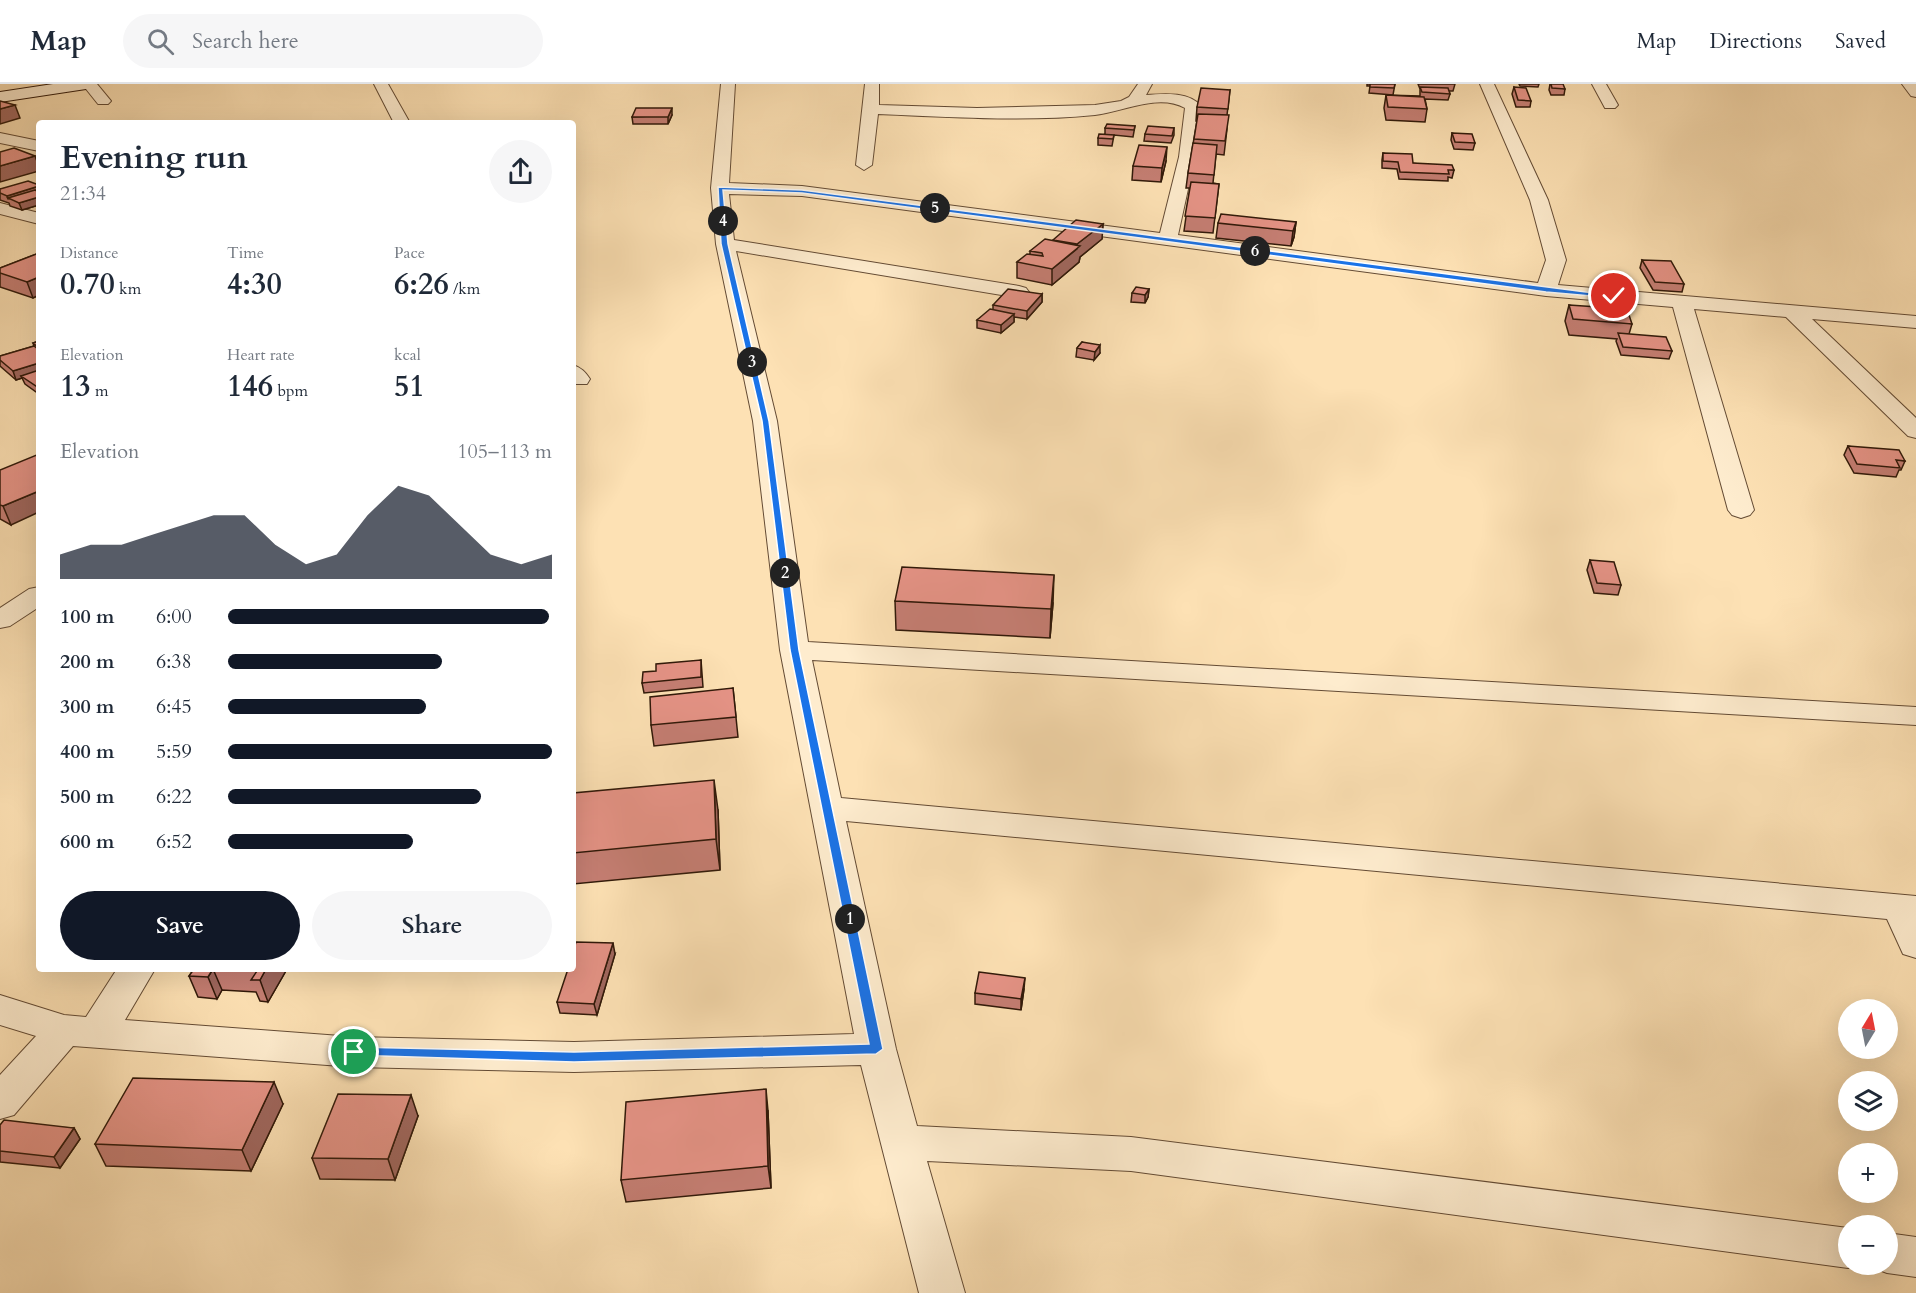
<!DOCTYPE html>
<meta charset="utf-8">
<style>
body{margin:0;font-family:Cardo,serif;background:#f6f6f7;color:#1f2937;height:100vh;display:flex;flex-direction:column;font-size:22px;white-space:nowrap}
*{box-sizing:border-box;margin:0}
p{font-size:20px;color:#747a83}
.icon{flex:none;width:33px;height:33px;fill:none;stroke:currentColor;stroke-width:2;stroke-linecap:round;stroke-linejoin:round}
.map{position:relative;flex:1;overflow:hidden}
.details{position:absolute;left:36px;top:36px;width:540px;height:852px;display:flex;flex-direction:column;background:#fff;border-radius:6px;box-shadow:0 6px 24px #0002}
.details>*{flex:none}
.needle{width:39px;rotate:10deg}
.fabs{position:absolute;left:1838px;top:915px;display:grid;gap:12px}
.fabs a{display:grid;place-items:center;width:60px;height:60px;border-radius:50%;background:#fff;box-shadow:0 6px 24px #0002;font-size:30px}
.pin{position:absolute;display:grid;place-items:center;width:51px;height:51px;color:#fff;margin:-26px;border:3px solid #fff;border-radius:50%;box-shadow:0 2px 6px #0007}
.km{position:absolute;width:30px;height:30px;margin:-15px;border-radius:50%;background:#222;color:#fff;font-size:16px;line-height:30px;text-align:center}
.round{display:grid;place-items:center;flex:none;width:63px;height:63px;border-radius:32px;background:#f6f6f7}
.overview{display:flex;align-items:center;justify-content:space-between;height:102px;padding:0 24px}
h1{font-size:33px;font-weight:700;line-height:45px}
.metrics{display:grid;grid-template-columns:repeat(3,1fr);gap:9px;height:102px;padding:6px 24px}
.metrics div{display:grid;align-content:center}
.metrics b{font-size:30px;font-weight:700}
.metrics small{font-size:16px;font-weight:400}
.metrics p{font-size:16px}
.chart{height:168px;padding:12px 24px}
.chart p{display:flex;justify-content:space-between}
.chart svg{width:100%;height:108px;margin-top:6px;fill:#111827;opacity:.7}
.button{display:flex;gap:12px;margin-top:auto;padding:12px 24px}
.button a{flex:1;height:69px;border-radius:36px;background:#111827;color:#fff;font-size:24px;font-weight:700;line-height:69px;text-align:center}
.button a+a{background:#f6f6f7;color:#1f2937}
ul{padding:0 24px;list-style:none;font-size:20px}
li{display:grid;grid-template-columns:96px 72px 1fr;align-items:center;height:45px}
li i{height:15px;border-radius:8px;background:#111827}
header{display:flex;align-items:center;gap:36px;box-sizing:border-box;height:84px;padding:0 30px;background:#fff;border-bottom:2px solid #e0e1e3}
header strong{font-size:28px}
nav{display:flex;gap:33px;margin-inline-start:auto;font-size:21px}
.search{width:420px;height:54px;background:#f6f6f7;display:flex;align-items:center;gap:15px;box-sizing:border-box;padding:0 21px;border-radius:33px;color:#747a83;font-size:22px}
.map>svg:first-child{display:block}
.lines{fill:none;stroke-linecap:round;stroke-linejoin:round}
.street-casing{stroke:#644b34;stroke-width:2}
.secondary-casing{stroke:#311909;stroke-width:2}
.street{fill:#feecce;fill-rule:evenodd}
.secondary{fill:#feecce;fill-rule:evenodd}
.wall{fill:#c57e73;stroke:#311909;stroke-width:1.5}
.shaded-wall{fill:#a0675e;stroke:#311909;stroke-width:1.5}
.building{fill:#e59386;stroke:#311909;stroke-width:1.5}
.route{fill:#1a73e8;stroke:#fff;stroke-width:1.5}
</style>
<header>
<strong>Map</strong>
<div class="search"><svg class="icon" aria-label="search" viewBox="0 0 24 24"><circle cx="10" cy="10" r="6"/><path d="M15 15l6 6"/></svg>Search here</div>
<nav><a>Map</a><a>Directions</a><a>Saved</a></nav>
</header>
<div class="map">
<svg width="1916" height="1209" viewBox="0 0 1916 1209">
<rect width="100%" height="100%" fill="#fde1b4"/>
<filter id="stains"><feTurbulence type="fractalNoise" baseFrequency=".00333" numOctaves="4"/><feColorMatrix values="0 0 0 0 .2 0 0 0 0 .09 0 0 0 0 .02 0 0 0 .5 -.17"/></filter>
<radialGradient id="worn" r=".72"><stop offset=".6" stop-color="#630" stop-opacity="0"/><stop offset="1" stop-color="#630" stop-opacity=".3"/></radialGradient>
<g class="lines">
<g class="street-casing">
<path id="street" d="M82 0H97L111 17 108 20H98Z
M374 0H388L410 39H394Z
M721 0H735L729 99 802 102 1160 149 1179 73 1185 24C1158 9 1123 28 1095 31 1025 38 949 33 878 30L872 81 864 86 856 81 865 0H879V21L977 24 1095 21 1121 17 1129 13 1138 0H1152L1146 11C1163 10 1188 7 1201 22L1195 73 1178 151 1538 199 1546 176 1530 116 1480 0H1494L1548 116 1566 176 1558 201 1916 232V244L1812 235 1916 334V354L1908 352 1786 233 1694 225 1754 426 1750 431 1741 434 1732 431 1728 426 1673 223 1546 212 802 112 729 110 734 156 1019 202 1026 204 1029 208 1026 212 1019 214 736 167 777 337 808 558 1916 623V641L812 576 841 714 1916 812V874L1903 870 1887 835 846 737 896 965 917 1042 1131 1053 1848 1144V1180H1856L1848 1184 1131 1087 927 1077 965 1209H919L861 981 574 988 354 983 73 962 14 1031 0 1035V991L36 952 0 941V911L64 931 86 933 117 885H155L125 936 354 953 574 958 854 950 780 566 753 337 716 160 711 104Z
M1592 0H1606L1618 21 1615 24H1605Z
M1902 0H1916V13L1911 12Z
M0 49 39 57V67L0 59Z
M0 119 39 129V140L0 130Z
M573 281C582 284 585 288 590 295L587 300H573Z
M39 503V523L10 542 0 544V524L29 505Z
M1887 1149 1916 1153V1193L1887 1189 1871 1183 1870 1180H1887Z"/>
</g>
<g class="secondary-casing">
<path id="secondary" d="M53 0H94L86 5 0 18V8Z"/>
</g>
<use href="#street" class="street"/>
<use href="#secondary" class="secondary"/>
</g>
<path class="wall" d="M1367 0H1395L1393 11 1369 9 1370 2H1367Z
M1418 0H1455L1453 7H1449L1450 10 1448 16 1425 15 1427 25 1425 38 1386 36 1384 24 1386 11 1420 12V5Z
M1519 0H1539L1538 3 1520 2Z
M1550 0 1565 5 1564 11H1551L1549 6Z
M1514 3 1531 17 1530 23H1516L1512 10Z
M1230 6 1227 31V45L1224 71 1216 70 1213 99 1219 100 1213 149 1184 147 1190 104H1186L1188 89 1197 37H1196L1197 23Z
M672 31 668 40H633L632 33Z
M1135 42 1133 53 1114 51 1112 62 1098 61V54L1105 50V44Z
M1174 44V51L1171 59 1144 57 1145 50Z
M1452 49 1475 59 1473 66 1454 65 1451 56Z
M1383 69 1413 79 1454 86 1452 94 1448 93V97L1399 95 1397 85 1382 84V76Z
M1166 77 1161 98 1132 96 1133 82Z
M39 101V121L22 126 10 122 9 119 0 116V105Z
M1296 138 1294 153 1291 162 1216 154 1218 139Z
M1103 140 1102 155 1080 173 1079 178 1052 201 1017 194V178L1030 170V167L1053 157V156Z
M39 169V211L33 214 0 203V184Z
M1642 176 1684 200 1682 208 1653 206 1640 184Z
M1149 205 1148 213 1145 219 1131 218 1132 209Z
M1042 210V218L1027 235 1014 233V238L1001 249 977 244V236L993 226V221Z
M1569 221 1632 240 1629 250 1672 267 1669 275 1621 271 1616 257 1617 255 1569 251 1565 237Z
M39 257V310L25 300 22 294 16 296 0 282V272L34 262 33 259Z
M1082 258 1100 269 1094 276 1076 273 1077 264Z
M1848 362 1905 377 1901 386H1899L1896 393 1854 389 1844 371Z
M0 386 11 441 0 435Z
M1590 476 1621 501 1618 511 1594 509 1587 486Z
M895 517 1053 519 1050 554 896 546Z
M701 576 703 603 644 609 642 599Z
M733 604 738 653 654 662 651 641Z
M573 709 718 726 720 786 573 800Z
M615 870 597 931 560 929 557 918Z
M194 885H287L268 918 260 917 256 908 222 906 217 915 198 913 189 892Z
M1024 905 1021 926 975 920V909Z
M283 1020 251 1087 106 1082 95 1060Z
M768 1027 771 1104 626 1118 621 1096Z
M418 1032 395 1096 320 1095 312 1074Z
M0 1041 74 1044 80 1055 60 1084 0 1078Z"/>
<path class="shaded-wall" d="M15 21 20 34 0 40V25Z
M672 24V31L668 40V33Z
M1167 63 1166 77 1161 98 1162 84Z
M35 72 39 83V87L0 98V82Z
M39 102V110L8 115 7 112Z
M39 113V121L22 126 19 119Z
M1296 138 1294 153 1291 162 1293 147Z
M1103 140 1102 155 1080 173 1079 178 1052 201V185L1077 165V160Z
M39 193V211L33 214 27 198Z
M1149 205 1148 213 1145 219V211Z
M1042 210V218L1027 235V227Z
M1014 230V238L1001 249V241Z
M1100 261V269L1094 276 1095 268Z
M39 279V289L21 292 22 294 16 296 13 287Z
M39 407V428L11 441 3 422Z
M1054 491 1053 519 1050 554 1051 525Z
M714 696 718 726 720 786 716 755Z
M613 859 615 870 597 931 594 920Z
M213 885 222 906 217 915 208 893Z
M266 885H287L268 918 260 896Z
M1025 894 1024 905 1021 926V915Z
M274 998 283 1020 251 1087 242 1066Z
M766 1005 768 1027 771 1104 768 1082Z
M411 1011 418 1032 395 1096 388 1075Z
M74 1044 80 1055 60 1084 54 1073Z"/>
<path class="building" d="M1370 0H1395L1394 4 1370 3Z
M1551 0H1563L1565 5 1552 4Z
M1420 3 1448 4 1450 10 1422 8Z
M1514 3 1526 4 1531 17 1518 16Z
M1201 4 1230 6 1228 25 1197 23Z
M1386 11 1424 13 1427 25 1388 23Z
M0 17 15 21 0 25Z
M636 24H672L668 33H632Z
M1198 30 1229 31 1225 57 1194 55Z
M1107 40 1135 42 1134 46 1105 44Z
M1148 42 1174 44 1172 52 1145 50Z
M1452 49 1472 50 1475 59 1455 58Z
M1099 50 1114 51 1113 55 1098 54Z
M1193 59 1217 61 1214 91 1188 89Z
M1139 61 1167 63 1162 84 1133 82Z
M14 64 35 72 0 82V68Z
M1383 69 1412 70 1413 79 1452 81 1454 86H1448L1449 90 1400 88 1398 78 1383 77Z
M28 97 39 101V102L7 112 0 109V105Z
M1191 98 1219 100 1215 134 1185 132Z
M35 106 39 108V113L19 119 8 114Z
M1221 130 1296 138 1293 147 1218 139Z
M1076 136 1103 140 1077 160 1053 156Z
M1045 155 1080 162 1052 185 1017 178 1027 170 1043 172 1042 169 1030 167Z
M39 169V193L27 198 0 189V184Z
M1642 176 1671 177 1684 200 1655 198Z
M1136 203 1149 205 1145 211 1132 209Z
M1008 205 1042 210 1027 227 993 221Z
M1569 221 1627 225 1632 240 1573 235Z
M990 225 1014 230 1001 241 977 236Z
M1618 249 1666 253 1672 267 1623 263Z
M39 257V264L33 259Z
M1082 258 1100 261 1095 268 1077 264Z
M34 262 39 266V279L13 287 0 276V272Z
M39 286V304L21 292Z
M1848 362 1899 366 1905 377 1896 376 1900 384 1857 380Z
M39 370V407L3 422 0 421V386Z
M1590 476 1614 478 1621 501 1597 499Z
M902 483 1054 491 1051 525 895 517Z
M701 576V593L642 599 643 588 656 587V580Z
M733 604 736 633 651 641 650 613Z
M714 696 716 755 573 769V709Z
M576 858 613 859 594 920 557 918 568 885H573V868Z
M194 885H213L208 893 189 892Z
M228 885H266L260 896H251L257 887Z
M979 888 1025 894 1021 915 975 909Z
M133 994 274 998 242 1066 95 1060Z
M766 1005 768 1082 621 1096 626 1018Z
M338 1010 411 1011 388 1075 312 1074Z
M4 1036 74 1044 54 1073 0 1067V1041Z"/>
<path class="route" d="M718 103 802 106 1617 212 1614 214 1546 208 802 109 723 106 728 160 769 337 799 566 883 965 876 970 574 978 349 971 347 968 349 964 354 963 574 968 869 960 790 566 762 337 721 160Z"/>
<rect width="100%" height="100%" filter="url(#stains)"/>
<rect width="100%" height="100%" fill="url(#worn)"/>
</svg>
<div class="fabs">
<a><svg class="needle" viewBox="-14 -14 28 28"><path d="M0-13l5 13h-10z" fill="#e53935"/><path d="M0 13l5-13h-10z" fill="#747a83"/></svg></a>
<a><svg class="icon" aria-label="layers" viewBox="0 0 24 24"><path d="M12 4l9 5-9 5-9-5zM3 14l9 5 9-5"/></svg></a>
<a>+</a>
<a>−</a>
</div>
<div class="pin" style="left:354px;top:968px;background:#1e9e55"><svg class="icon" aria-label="arrive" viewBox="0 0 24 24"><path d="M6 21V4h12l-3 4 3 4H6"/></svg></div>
<div class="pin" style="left:1614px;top:212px;background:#d93025"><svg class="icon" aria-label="check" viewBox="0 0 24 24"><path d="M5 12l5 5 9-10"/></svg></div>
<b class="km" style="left:850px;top:835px">1</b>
<b class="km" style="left:785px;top:489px">2</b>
<b class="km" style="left:752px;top:278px">3</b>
<b class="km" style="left:723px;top:137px">4</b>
<b class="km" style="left:935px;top:124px">5</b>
<b class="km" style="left:1255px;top:167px">6</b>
<section class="details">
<div class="overview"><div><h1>Evening run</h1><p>21:34</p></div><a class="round"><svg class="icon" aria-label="share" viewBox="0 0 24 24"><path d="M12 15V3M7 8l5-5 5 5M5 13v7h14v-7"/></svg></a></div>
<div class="metrics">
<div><p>Distance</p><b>0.70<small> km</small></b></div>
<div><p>Time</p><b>4:30</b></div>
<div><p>Pace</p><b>6:26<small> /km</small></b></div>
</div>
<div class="metrics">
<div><p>Elevation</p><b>13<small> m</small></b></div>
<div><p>Heart rate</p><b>146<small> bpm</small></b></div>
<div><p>kcal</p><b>51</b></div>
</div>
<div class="chart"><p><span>Elevation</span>105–113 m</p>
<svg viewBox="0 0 160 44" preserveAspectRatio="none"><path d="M0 44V34L10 30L20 30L30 26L40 22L50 18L60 18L70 30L80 38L90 34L100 18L110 6L120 10L130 22L140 34L150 38L160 34V44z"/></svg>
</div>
<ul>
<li><b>100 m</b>6:00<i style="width:99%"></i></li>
<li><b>200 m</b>6:38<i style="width:66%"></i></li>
<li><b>300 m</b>6:45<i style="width:61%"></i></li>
<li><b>400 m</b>5:59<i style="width:100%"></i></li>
<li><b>500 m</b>6:22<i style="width:78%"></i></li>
<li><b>600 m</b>6:52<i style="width:57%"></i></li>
</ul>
<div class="button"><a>Save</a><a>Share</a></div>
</section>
</div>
